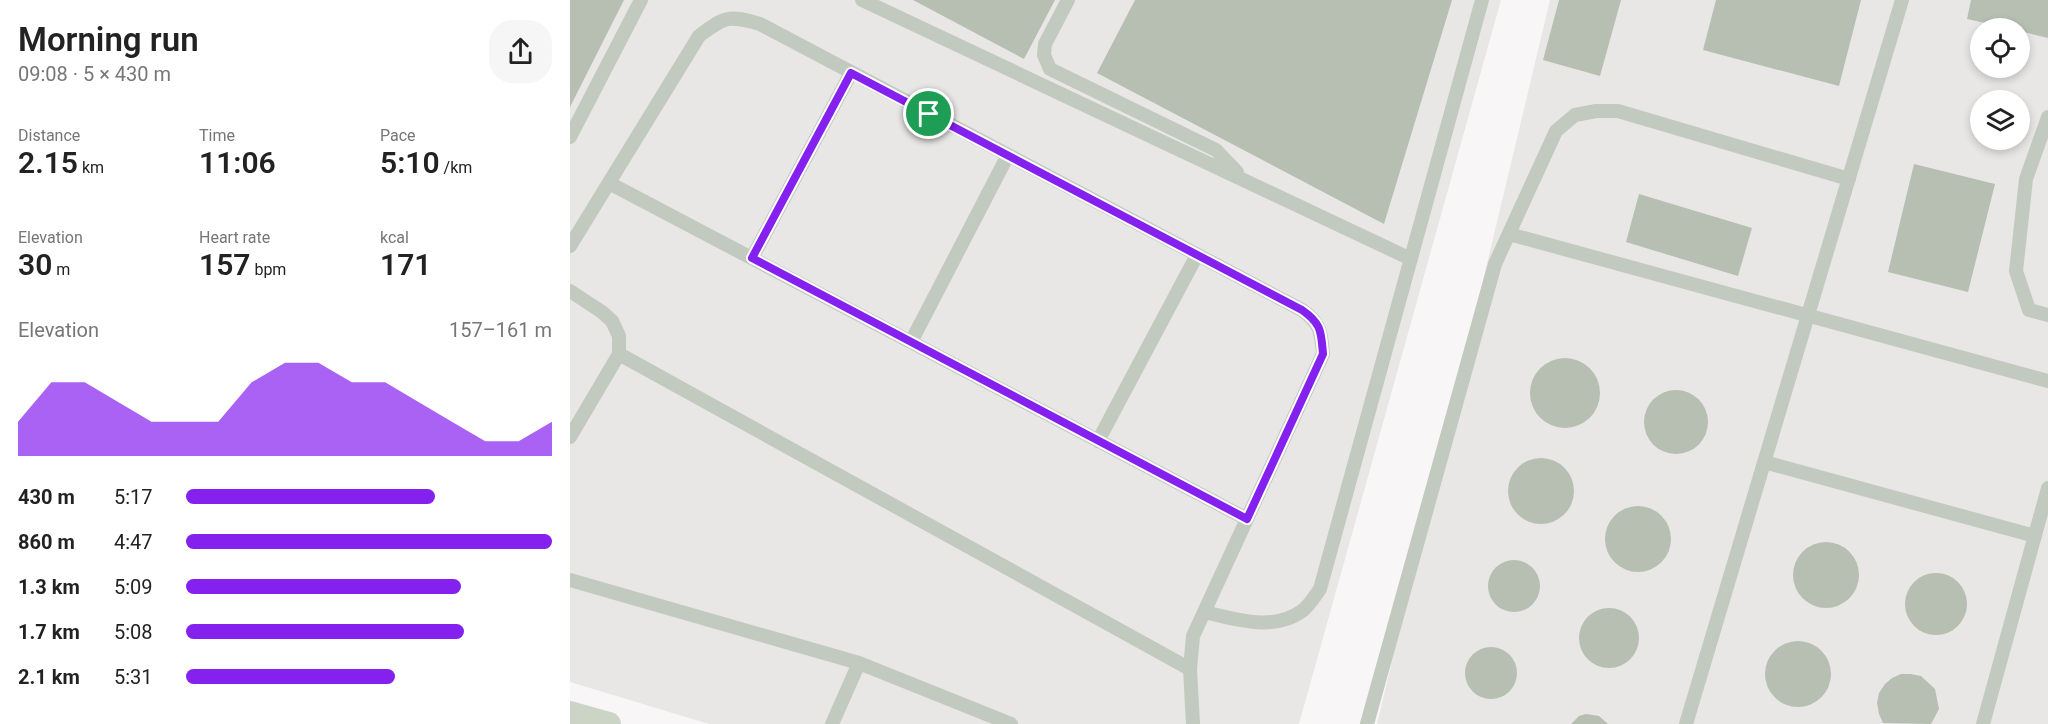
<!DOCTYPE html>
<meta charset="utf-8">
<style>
body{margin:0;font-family:Roboto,sans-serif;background:#f6f6f6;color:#222;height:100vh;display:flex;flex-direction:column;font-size:22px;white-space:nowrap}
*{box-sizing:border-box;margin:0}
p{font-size:20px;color:#767676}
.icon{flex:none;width:33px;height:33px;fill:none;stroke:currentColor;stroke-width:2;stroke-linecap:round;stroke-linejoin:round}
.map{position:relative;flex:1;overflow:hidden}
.side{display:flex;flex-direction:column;background:#fff;width:570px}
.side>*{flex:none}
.fabs{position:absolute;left:1400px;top:18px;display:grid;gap:12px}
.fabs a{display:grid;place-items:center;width:60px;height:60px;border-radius:50%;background:#fff;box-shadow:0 3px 9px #0003;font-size:30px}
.pin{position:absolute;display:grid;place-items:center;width:51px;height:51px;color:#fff;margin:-26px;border:3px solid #fff;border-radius:50%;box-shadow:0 2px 6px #0007}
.round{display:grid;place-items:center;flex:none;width:63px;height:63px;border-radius:24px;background:#f6f6f6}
.summary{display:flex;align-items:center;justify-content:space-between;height:102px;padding:0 18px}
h1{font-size:33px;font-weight:600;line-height:45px}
.figures{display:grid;grid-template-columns:repeat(3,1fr);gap:9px;height:102px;padding:6px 18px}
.figures div{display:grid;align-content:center}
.figures b{font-size:30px;font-weight:600}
.figures small{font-size:16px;font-weight:400}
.figures p{font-size:16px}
.chart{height:168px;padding:12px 18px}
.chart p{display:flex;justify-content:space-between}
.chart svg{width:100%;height:108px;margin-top:6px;fill:#8521ee;opacity:.7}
ul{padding:0 18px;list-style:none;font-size:20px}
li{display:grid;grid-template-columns:96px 72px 1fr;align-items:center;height:45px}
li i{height:15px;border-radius:8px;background:#8521ee}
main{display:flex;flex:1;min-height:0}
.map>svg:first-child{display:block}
.built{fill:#e8e7e6;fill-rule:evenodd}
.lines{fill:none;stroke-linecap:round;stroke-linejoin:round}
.canal{stroke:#ccd4c5;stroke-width:24}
.building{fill:#b6bfb1}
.lane{stroke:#c2c9bf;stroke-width:14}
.route-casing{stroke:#fff;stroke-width:12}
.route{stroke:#8521ee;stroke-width:8}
</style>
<main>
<section class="side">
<div class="summary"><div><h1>Morning run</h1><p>09:08 · 5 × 430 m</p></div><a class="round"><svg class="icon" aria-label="share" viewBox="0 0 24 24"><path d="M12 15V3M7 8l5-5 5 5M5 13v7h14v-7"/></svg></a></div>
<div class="figures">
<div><p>Distance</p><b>2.15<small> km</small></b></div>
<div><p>Time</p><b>11:06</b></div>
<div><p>Pace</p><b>5:10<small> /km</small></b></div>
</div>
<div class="figures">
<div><p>Elevation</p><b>30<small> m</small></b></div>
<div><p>Heart rate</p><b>157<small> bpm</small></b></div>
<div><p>kcal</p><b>171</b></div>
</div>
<div class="chart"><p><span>Elevation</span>157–161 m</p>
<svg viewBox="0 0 160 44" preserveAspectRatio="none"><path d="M0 44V30L10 14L20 14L30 22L40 30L50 30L60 30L70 14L80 6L90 6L100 14L110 14L120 22L130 30L140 38L150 38L160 30V44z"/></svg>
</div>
<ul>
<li><b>430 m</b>5:17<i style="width:68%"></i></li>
<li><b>860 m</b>4:47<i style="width:100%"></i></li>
<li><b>1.3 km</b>5:09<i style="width:75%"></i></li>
<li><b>1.7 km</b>5:08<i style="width:76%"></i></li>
<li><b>2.1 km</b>5:31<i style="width:57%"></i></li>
</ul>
</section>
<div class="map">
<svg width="1478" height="724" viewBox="0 0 1478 724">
<rect width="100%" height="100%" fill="#f9f6f8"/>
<path class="built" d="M0 0H931L729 724H139L0 682Z
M980 0H1478V724H807ZM1410 28H1449V68H1410ZM1410 100H1449V140H1410Z"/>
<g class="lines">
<path class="canal" d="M0 713 39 724"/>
</g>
<path class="building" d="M0 0H54L0 107Z
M343 0H485L454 59Z
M565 0H882L814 224 527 73Z
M989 0H1051L1030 76 973 60Z
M1146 0H1291L1269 86 1133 50Z
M1401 0H1478V38L1449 31V28H1438L1397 19Z
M1344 164 1425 184 1398 292 1318 272Z
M1069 194 1182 228 1168 276 1056 242Z
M960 393a35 35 0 1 1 70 0a35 35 0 1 1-70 0Z
M1074 422a32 32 0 1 1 64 0a32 32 0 1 1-64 0Z
M938 491a33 33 0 1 1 66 0a33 33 0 1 1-66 0Z
M1035 539a33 33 0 1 1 66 0a33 33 0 1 1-66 0Z
M1223 575a33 33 0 1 1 66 0a33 33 0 1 1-66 0Z
M918 586a26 26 0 1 1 52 0a26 26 0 1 1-52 0Z
M1335 604a31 31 0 1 1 62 0a31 31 0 1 1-62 0Z
M1009 638a30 30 0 1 1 60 0a30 30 0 1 1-60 0Z
M1195 674a33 33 0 1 1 66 0a33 33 0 1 1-66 0Z
M895 673a26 26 0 1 1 52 0a26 26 0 1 1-52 0Z
M1331 674H1341L1351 676 1365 689 1369 709 1361 724 1313 723 1309 714 1307 703 1309 693 1315 684 1322 678Z
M1016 714 1029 716 1038 724H1001L1009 716Z"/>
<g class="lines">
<path class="lane" d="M292 0 841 259
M498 0 475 44 474 55 480 69 646 150 667 172
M1478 117 1456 179 1446 271 1459 310 1478 315
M0 137 71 0
M39 183 677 519
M939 234 1478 381
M0 246 129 36C155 16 159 15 190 24L732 310C751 324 751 332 753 354L623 636 620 669 623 724
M182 258 281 73
M0 291 32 312 42 321 49 336V354L0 437
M341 342 438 155
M49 354 620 669
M528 441 627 255
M1194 462 1465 536
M0 580 289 663 441 724
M634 612C666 619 703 632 732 611 739 606 745 596 750 589L912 0
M262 724 289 663
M797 724 925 264 986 131 1005 115 1026 111H1048L1279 179
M1116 724 1332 0
M1413 724 1478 488"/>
</g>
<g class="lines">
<g class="route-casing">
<path id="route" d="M281 73 732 310C752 324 751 332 753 354L677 519 182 258Z"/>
</g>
<use href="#route" class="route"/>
</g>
</svg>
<div class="fabs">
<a><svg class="icon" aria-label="locate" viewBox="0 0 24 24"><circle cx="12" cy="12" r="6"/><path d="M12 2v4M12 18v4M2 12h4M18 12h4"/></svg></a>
<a><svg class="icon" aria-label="layers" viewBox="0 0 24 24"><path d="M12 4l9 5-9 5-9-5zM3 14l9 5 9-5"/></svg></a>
</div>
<div class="pin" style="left:359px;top:114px;background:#1e9e55"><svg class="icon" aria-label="arrive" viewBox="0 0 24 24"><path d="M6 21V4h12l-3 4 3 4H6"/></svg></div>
</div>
</main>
